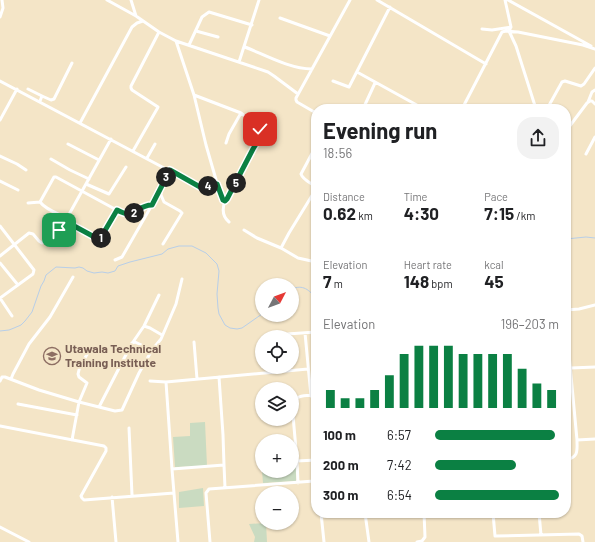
<!DOCTYPE html>
<meta charset="utf-8">
<style>
body{margin:0;font-family:Barlow,sans-serif;background:#f2f2f2;color:#202124;height:100vh;display:flex;flex-direction:column;font-size:15px;white-space:nowrap}
*{box-sizing:border-box;margin:0}
p{font-size:13px;color:#757577}
.icon{flex:none;width:22px;height:22px;fill:none;stroke:currentColor;stroke-width:2;stroke-linecap:round;stroke-linejoin:round}
.map{position:relative;flex:1;overflow:hidden}
.sheet{position:absolute;left:311px;top:104px;width:260px;height:414px;display:flex;flex-direction:column;background:#fff;border-radius:16px;box-shadow:0 1px 3px #0004}
.sheet>*{flex:none}
.needle{width:26px;rotate:49deg}
.controls{position:absolute;left:255px;top:278px;display:grid;gap:8px}
.controls a{display:grid;place-items:center;width:44px;height:44px;border-radius:50%;background:#fff;box-shadow:0 1px 3px #0004;font-size:20px}
.pin{position:absolute;display:grid;place-items:center;width:34px;height:34px;color:#fff;margin:-17px;border-radius:8px;box-shadow:0 2px 6px #0006}
.km{position:absolute;width:20px;height:20px;margin:-10px;border-radius:50%;background:#222;color:#fff;font-size:11px;line-height:20px;text-align:center}
.round{display:grid;place-items:center;flex:none;width:42px;height:42px;border-radius:16px;background:#f2f2f2}
.overview{display:flex;align-items:center;justify-content:space-between;height:68px;padding:0 12px}
h1{font-size:22px;font-weight:700;line-height:30px}
.stats{display:grid;grid-template-columns:repeat(3,1fr);gap:6px;height:68px;padding:4px 12px}
.stats div{display:grid;align-content:center}
.stats b{font-size:17px;font-weight:700}
.stats small{font-size:11px;font-weight:400}
.stats p{font-size:11px}
.chart{height:112px;padding:8px 12px}
.chart p{display:flex;justify-content:space-between}
.chart svg{width:100%;height:72px;margin-top:4px;stroke:#0b8043;stroke-width:6}
ul{padding:0 12px;list-style:none;font-size:13px}
li{display:grid;grid-template-columns:64px 48px 1fr;align-items:center;height:30px}
li i{height:10px;border-radius:5px;background:#0b8043}
.map>svg:first-child{display:block}
.green{fill:#cadbc1}
.lines{fill:none;stroke-linecap:round;stroke-linejoin:round}
.stream{stroke:#b7cee8;stroke-width:1}
.minor{stroke:#fff;stroke-width:3}
.route-casing{stroke:#fff;stroke-width:8}
.route{stroke:#0b8043;stroke-width:5}
.labels{text-anchor:middle;stroke-width:3.5;stroke-linejoin:round;paint-order:stroke}
.education-label{font-size:12px;font-weight:bold;fill:#785e54;stroke:#f4e5c7;text-anchor:start}
</style>
<div class="map">
<svg width="595" height="542" viewBox="0 0 595 542">
<rect width="100%" height="100%" fill="#f4e5c7"/>
<path class="green" d="M205 422 207 466 175 467 173 437 190 436V423Z
M292 449 296 465V481L263 483 262 471H292Z
M203 488 204 506 179 508V492Z
M323 513H357V516H323Z
M266 523 267 542H254L255 537 249 524Z"/>
<g class="lines">
<path class="stream" d="M566 239 586 237 595 238
M292 289C303 284 309 290 316 298
M0 331 9 330 14 328 21 325 25 321 32 312 41 286 44 281 46 275 56 267 75 268 79 267 83 268 87 271 94 273 102 272 108 273 115 271 118 266 130 262 162 254 168 249 179 246H192L206 253 217 264 219 271 217 294 218 308 219 314 225 325 230 328 237 329 242 328 262 314"/>
<path class="minor" d="M107 0 136 16 159 32 176 41 268 72 274 76 298 94
M131 0 136 16
M377 0 486 64
M505 0 511 27 509 31 516 46 536 109
M508 0 591 46
M0 17 3 8 2 0
M280 18 330 36
M482 29 492 30 511 27
M196 31 218 37
M176 41 194 95 206 145 217 183
M189 45 202 17 209 12 252 25
M245 47C265 55 290 69 312 69
M239 62 259 0
M357 72 424 109
M0 81 200 187 206 186 217 183 223 200 225 201 227 199 253 149 262 134 263 132 261 129 241 113 194 95
M333 81 349 87 390 7
M28 89 42 96
M40 101 42 96 51 100 54 99 72 63
M588 102 592 92 595 90
M363 109 375 83
M462 109 502 32 506 31 518 32 583 45 595 49
M547 109 562 82 565 81 581 86 584 84 595 68
M316 113 297 102 296 100V98L350 0
M0 120 17 89
M80 123 132 27 137 23 143 21
M566 131 587 103 590 101H592L595 104
M226 143 229 134 241 113
M68 144 99 160
M316 146 301 174C303 180 311 183 316 187
M133 151 157 109 158 107 132 90 131 88V86L159 32
M586 154 595 137
M0 156 17 164 26 170
M310 157 316 161
M147 158 155 144
M51 159 70 170 89 179
M0 181 18 190
M86 184 109 194 126 167
M161 189V195L164 202 180 211 182 213 163 244
M225 201C222 209 223 217 229 222
M28 203 40 202
M67 218C59 214 46 210 40 202L54 177H56L124 214C137 215 140 205 152 205
M65 221 97 239H101L117 210
M0 226 34 270 33 274 0 298 12 316
M244 230 257 238 281 248 298 258 316 262
M281 248 289 233 316 189
M0 256 29 233 33 234 39 241 42 243 59 230 67 218 111 139
M115 260 122 257 156 198 170 170
M0 263 18 285
M566 310 579 309 595 305
M144 326 150 328 162 335
M305 333 311 396
M287 334 316 332
M133 342 144 326 159 295
M194 342 197 379
M566 352 569 354 577 440C577 451 579 457 566 460
M571 368 595 367
M219 377 223 435 224 465
M11 379 13 374 29 344 50 317 73 277
M0 381 2 377H5L39 390 79 402 115 411 122 410 139 373 152 350 161 339 176 304 182 279
M150 381 166 382 308 369
M166 382 172 469
M18 404 77 415
M99 407 132 343 135 342 152 350
M0 426 104 446 106 448V451L81 496 82 498 84 500 174 493
M129 428 132 495
M72 440 79 402 87 383 79 377 78 374 80 366 91 348
M577 440 595 439
M297 461 292 404C295 394 308 396 316 395
M298 483 297 461 316 460
M112 497 116 542
M321 513 324 542
M365 513 369 542
M493 513 495 536 579 534 582 536 583 542
M539 513 541 535
M0 527 29 542
M178 542 172 469 224 465 225 488
M210 542 206 493 209 489 314 481 316 483
M417 542 422 541 425 537 424 513"/>
</g>
<g class="lines">
<g class="route-casing">
<path id="route" d="M59 230 65 221 98 239H100L117 210C137 221 135 205 152 205L170 170 200 187 206 186 217 184 223 200 225 201 227 199 253 149 262 134 263 132 260 129"/>
</g>
<use href="#route" class="route"/>
</g>
<defs>
<g id="university-ring" transform="scale(0.9)"><circle r="9.5" fill="#f4e5c7" stroke="#8d6e63" stroke-width="1.5"/><path d="M0-5L7-2L0 1L-7-2ZM-4 1L0 2.5L4 1V4Q0 6-4 4Z" fill="#8d6e63"/></g>
</defs>
<g fill-rule="evenodd">
<use href="#university-ring" x="52" y="356"/>
</g>
<g class="labels">
<g class="education-label">
<text x="65" y="353">Utawala Technical<tspan x="65" dy="14">Training Institute</tspan></text>
</g>
</g>
</svg>
<div class="controls">
<a><svg class="needle" viewBox="-14 -14 28 28"><path d="M0-13l5 13h-10z" fill="#e53935"/><path d="M0 13l5-13h-10z" fill="#757577"/></svg></a>
<a><svg class="icon" aria-label="locate" viewBox="0 0 24 24"><circle cx="12" cy="12" r="6"/><path d="M12 2v4M12 18v4M2 12h4M18 12h4"/></svg></a>
<a><svg class="icon" aria-label="layers" viewBox="0 0 24 24"><path d="M12 4l9 5-9 5-9-5zM3 14l9 5 9-5"/></svg></a>
<a>+</a>
<a>−</a>
</div>
<div class="pin" style="left:59px;top:230px;background:#1e9e55"><svg class="icon" aria-label="arrive" viewBox="0 0 24 24"><path d="M6 21V4h12l-3 4 3 4H6"/></svg></div>
<div class="pin" style="left:260px;top:129px;background:#d93025"><svg class="icon" aria-label="check" viewBox="0 0 24 24"><path d="M5 12l5 5 9-10"/></svg></div>
<b class="km" style="left:101px;top:238px">1</b>
<b class="km" style="left:134px;top:213px">2</b>
<b class="km" style="left:166px;top:177px">3</b>
<b class="km" style="left:208px;top:186px">4</b>
<b class="km" style="left:236px;top:183px">5</b>
<section class="sheet">
<div class="overview"><div><h1>Evening run</h1><p>18:56</p></div><a class="round"><svg class="icon" aria-label="share" viewBox="0 0 24 24"><path d="M12 15V3M7 8l5-5 5 5M5 13v7h14v-7"/></svg></a></div>
<div class="stats">
<div><p>Distance</p><b>0.62<small> km</small></b></div>
<div><p>Time</p><b>4:30</b></div>
<div><p>Pace</p><b>7:15<small> /km</small></b></div>
</div>
<div class="stats">
<div><p>Elevation</p><b>7<small> m</small></b></div>
<div><p>Heart rate</p><b>148<small> bpm</small></b></div>
<div><p>kcal</p><b>45</b></div>
</div>
<div class="chart"><p><span>Elevation</span>196–203 m</p>
<svg viewBox="0 0 160 44" preserveAspectRatio="none"><path d="M5 44V33M15 44V38M25 44V38M35 44V33M45 44V24M55 44V11M65 44V6M75 44V6M85 44V6M95 44V11M105 44V11M115 44V11M125 44V11M135 44V20M145 44V29M155 44V33"/></svg>
</div>
<ul>
<li><b>100 m</b>6:57<i style="width:97%"></i></li>
<li><b>200 m</b>7:42<i style="width:65%"></i></li>
<li><b>300 m</b>6:54<i style="width:100%"></i></li>
</ul>
</section>
</div>
